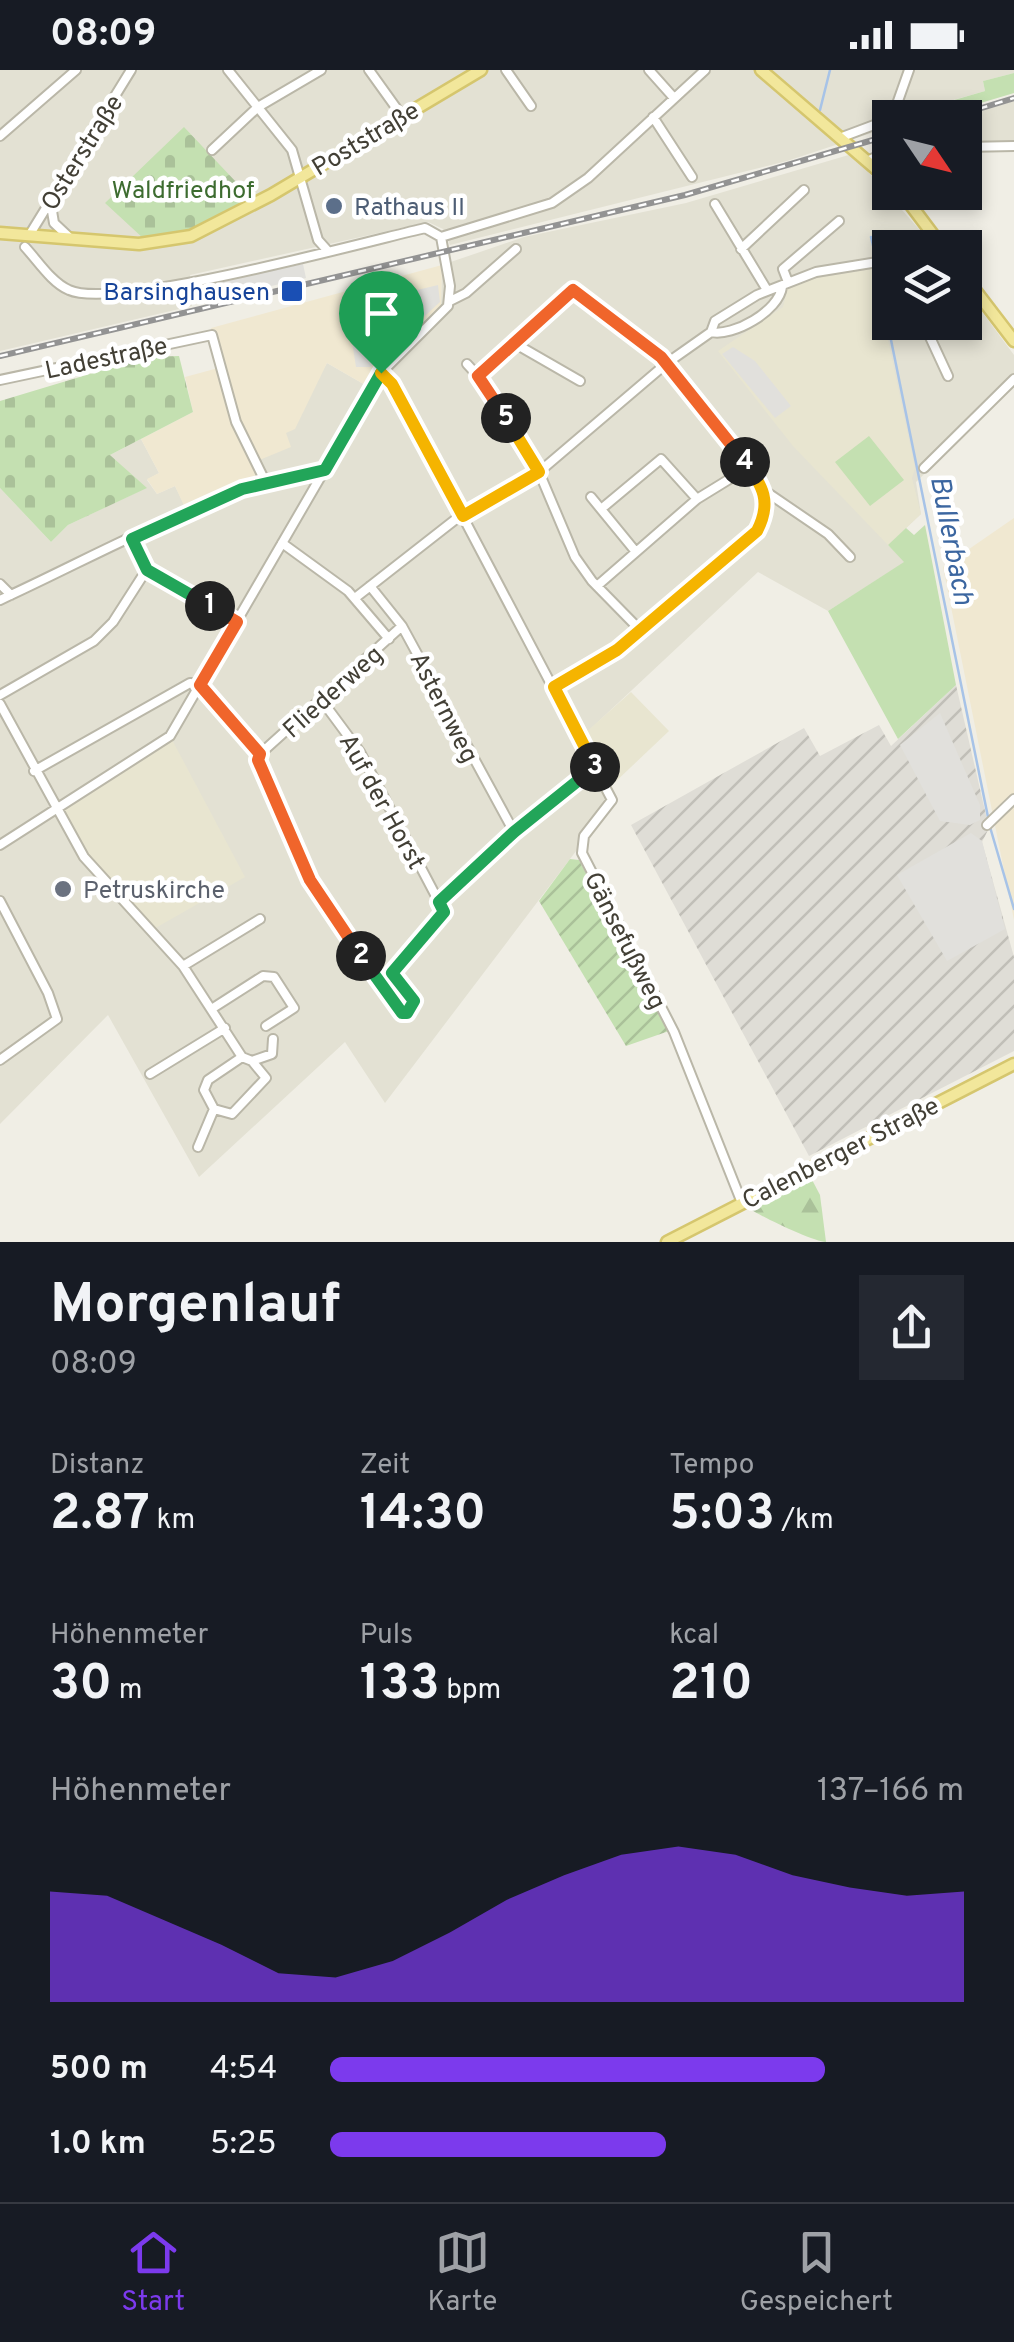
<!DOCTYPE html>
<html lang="de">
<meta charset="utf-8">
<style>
body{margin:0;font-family:Overpass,sans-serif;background:#242831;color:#f1f3f6;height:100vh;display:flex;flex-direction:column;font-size:38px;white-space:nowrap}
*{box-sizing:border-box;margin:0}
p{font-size:32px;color:#9ea1a6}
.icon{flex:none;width:55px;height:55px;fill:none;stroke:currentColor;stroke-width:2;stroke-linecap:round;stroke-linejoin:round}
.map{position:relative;height:1172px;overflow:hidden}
.drawer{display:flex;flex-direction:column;background:#171b24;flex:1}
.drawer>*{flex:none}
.needle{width:65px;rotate:125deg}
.buttons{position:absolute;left:872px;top:30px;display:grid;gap:20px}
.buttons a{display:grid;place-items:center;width:110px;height:110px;border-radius:0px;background:#171b24;box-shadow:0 5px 15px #0003;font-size:50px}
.pin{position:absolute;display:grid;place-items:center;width:85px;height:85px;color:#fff;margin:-102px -42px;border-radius:50% 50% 50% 0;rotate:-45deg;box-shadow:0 0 10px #0007}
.pin .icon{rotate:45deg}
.km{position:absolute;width:50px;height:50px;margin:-25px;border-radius:50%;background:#222;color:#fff;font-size:28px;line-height:50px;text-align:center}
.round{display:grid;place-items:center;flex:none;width:105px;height:105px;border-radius:0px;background:#242831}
.headline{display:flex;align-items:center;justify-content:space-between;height:170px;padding:0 50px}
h1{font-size:55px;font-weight:700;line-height:75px}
.metrics{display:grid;grid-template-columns:repeat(3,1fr);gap:15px;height:170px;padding:10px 50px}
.metrics div{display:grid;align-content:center}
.metrics b{font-size:50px;font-weight:700}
.metrics small{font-size:28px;font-weight:400}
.metrics p{font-size:28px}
.chart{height:280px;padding:20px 50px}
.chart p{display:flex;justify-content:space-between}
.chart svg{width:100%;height:180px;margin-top:10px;fill:#7c3aed;opacity:.7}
ul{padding:0 50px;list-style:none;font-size:32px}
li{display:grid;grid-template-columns:160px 120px 1fr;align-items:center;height:75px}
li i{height:25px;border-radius:12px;background:#7c3aed}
.status{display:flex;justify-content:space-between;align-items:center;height:70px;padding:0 50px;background:#171b24;direction:ltr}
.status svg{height:28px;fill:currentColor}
.tabs{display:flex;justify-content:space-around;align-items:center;height:140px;border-top:2px solid #363941;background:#171b24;font-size:28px;color:#9ea1a6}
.tabs a{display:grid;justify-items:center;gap:5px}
.tabs .current{color:#7c3aed}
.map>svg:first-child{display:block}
.residential{fill:#e3e1d3}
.commercial{fill:#f0e8d1}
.industrial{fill:url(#industrial-furrows)}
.education{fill:#e8e5d0}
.green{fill:#c4e0b1}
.forest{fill:url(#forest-firs)}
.cemetery{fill:url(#cemetery-stones)}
.garden{fill:url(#garden-furrows)}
.parking{fill:#e1e0dc}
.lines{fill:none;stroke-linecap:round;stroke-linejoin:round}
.stream{stroke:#a7c3e7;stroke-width:2.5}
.minor-casing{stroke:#bab7a8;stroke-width:12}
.major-casing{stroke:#d5c66e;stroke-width:15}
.minor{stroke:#fff;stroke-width:8}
.major{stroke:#f2e79b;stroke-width:10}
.rail-casing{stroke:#939393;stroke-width:6}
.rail{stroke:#fff;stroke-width:2.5;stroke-dasharray:8;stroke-linecap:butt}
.split-1-casing{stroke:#fff;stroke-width:20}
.split-2-casing{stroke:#fff;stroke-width:20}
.split-3-casing{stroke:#fff;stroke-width:20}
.split-4-casing{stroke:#fff;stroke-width:20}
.split-5-casing{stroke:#fff;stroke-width:20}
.split-6-casing{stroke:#fff;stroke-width:20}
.split-1{stroke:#22a559;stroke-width:12}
.split-2{stroke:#f0652b;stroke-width:12}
.split-3{stroke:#22a559;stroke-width:12}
.split-4{stroke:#f5b400;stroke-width:12}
.split-5{stroke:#f0652b;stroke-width:12}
.split-6{stroke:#f5b400;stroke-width:12}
.service-dot{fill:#5c6f8a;stroke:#fff;stroke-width:4}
.transit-dot{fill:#1a4fb4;stroke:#fff;stroke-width:4}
.worship-dot{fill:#6b7280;stroke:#fff;stroke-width:4}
.labels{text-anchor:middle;stroke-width:9;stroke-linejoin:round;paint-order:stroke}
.street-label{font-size:25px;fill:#423f35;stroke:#fff}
.park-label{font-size:25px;fill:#3d6c30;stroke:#fff}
.service-label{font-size:25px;fill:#4e5e75;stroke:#fff;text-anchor:start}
.transit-label{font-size:25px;fill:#164399;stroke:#fff;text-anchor:end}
.worship-label{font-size:25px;fill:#5b616d;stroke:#fff;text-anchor:start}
.water-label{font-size:28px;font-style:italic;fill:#3b66a0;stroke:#fff}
</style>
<div class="status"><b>08:09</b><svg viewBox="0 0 49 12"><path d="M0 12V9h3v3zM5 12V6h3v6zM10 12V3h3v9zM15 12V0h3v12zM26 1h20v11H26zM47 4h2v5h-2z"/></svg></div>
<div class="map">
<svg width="1014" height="1172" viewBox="0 0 1014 1172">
<defs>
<pattern id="industrial-furrows" width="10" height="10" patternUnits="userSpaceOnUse" patternTransform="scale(2.5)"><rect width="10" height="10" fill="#dfddd6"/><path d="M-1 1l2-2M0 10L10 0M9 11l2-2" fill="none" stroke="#c1bfb8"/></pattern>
<pattern id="forest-firs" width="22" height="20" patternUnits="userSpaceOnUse" patternTransform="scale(2.5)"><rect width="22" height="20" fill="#c4e0b1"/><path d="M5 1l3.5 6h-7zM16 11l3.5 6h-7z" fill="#aac199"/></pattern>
<pattern id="cemetery-stones" width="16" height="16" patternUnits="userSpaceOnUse" patternTransform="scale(2.5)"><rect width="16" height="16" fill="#c4e0b1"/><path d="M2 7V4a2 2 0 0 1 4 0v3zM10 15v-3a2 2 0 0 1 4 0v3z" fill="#aac199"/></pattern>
<pattern id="garden-furrows" width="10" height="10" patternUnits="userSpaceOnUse" patternTransform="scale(2.5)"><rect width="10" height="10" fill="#c4e0b1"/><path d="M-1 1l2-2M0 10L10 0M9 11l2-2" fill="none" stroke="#aac199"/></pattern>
</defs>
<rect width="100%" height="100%" fill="#f0eee5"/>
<path class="residential" d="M0 0H1014V3L983 11 985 21 890 48V57L787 91 450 175 443 159 428 152 190 205 192 236 0 281Z
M1014 31V75H965V48H959Z
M852 84 935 177 890 178V252H965V219L1014 285V317L916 412 921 444 888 475 905 492 828 541 758 502 585 664 617 727 385 1033 345 972 199 1107 108 945 0 1054V418L51 472 68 455 146 418 110 385 141 369 159 403 147 410 157 424 175 416 187 440 259 410 252 393 285 363 327 293 367 316 380 292 441 235 442 195 524 167 686 133Z"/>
<path class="commercial" d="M442 195 441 235 380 292 367 316 327 293 295 359 286 363 291 377 252 393 259 410 186 440 175 416 157 424 147 409 159 403 141 369 193 342 185 307 222 297 211 258Z
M1014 448V850L943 497Z"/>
<path class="industrial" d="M956 615 989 758 982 772 1014 887V981L809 1086 631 755 804 658 820 686 879 655 891 676Z"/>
<path class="education" d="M873 199 915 398 912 408 921 444 888 475 793 376 718 281 783 237 788 217 827 205Z
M631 622 669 661 611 716 584 664Z
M170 666 245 807 152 860 107 816 56 739Z"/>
<path class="green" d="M1014 3V23L934 47H896L985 21 983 11Z
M869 366 904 410 870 436 835 392Z
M925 455 956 615 898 669 828 541 904 492 888 475 906 458 914 465Z"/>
<path class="forest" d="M809 1104 820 1125 826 1172C814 1172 762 1147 750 1139L751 1134Z"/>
<path class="cemetery" d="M184 57 254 131 197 160 144 169 105 133Z
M179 286 193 342 110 385 147 418 68 455 51 472 0 418V331L146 287Z"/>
<path class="garden" d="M570 789 579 790 669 961 626 976 539 831Z"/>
<path class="parking" d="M303 194 306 208 197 233 193 217Z
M438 215 440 232 370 297H356L348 246 360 234Z
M733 277 755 291 791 336 775 348 722 284Z
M940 643 980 735V750L970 755 940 751 900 675Z
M971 763 982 771 1005 859 947 891 897 805Z"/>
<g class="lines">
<path class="stream" d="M820 40 830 0
M871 167 875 184
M877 201 988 747
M990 757 1014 839"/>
<g class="minor-casing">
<path id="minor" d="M228 0 292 80 318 170 327 180
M369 0 402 46
M506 0 531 36
M649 0 674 28
M653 47 692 107
M892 48 909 0
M0 66 76 0
M842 67 890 49
M965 77 1014 76
M212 80 258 37 321 0
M869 90 890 81
M715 134 767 220
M51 135 54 153 70 168
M30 164 131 0
M25 177C38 191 52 213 69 220 114 241 365 172 425 158L441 167 552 133 588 108 705 0
M913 178 932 164
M741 179 804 120
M788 212 783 199 839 151
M569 218 661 287 765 421 828 464 850 487
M450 231 466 223 516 179
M923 252 948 306
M711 262C733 267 779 241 782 217
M514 273 580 311
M467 294 478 306 573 220
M381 303 393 314 612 730 584 766 582 783 674 962 742 1133
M478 306 539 402 575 487 592 511 641 561
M0 310 212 265 236 352 265 411
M924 398 1014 309
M591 427 636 482
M601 439 661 389 697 429
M132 469 147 499 237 552
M282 473 348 521 389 569
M0 514 11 525
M370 516 402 556 514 762
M597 516 697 429 749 397
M355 528 456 449 539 402 667 293 711 262 715 251 757 225 816 202 890 190
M0 530C105 482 210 419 325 400
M200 615 260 684 258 690 311 810 402 943H407L414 931 392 903
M553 617 617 580 749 471 763 449 765 421
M0 625 94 571 113 552 147 499
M323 632 360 682 439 832
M0 634 84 787 183 896 242 987 252 991 272 984 273 969
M260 684 402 556
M34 701 190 613 200 615
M987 755 1014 729
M0 775 170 666 381 303 448 236 450 216 441 167
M0 831 48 923 57 949 0 990
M183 896 260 849
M380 913 443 842 439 832 514 762 596 698
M213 938 263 906 274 907 294 938 266 956
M242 987 208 1010 204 1020 214 1039 232 1044 266 1008 252 991
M150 1004 225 958
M198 1077 214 1039"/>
</g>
<g class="major-casing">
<path id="major" d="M761 0 890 111
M901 122 943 178
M0 163 139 174 191 166 271 125 481 0
M965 207 1014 271
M667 1172 1014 994"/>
</g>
<use href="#minor" class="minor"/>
<use href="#major" class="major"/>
<g class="rail-casing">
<path id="rail" d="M949 48 1014 28
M0 286 685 125 890 65"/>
</g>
<use href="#rail" class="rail"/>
</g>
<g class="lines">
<g class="split-1-casing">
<path id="split-1" d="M210 536 147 500 132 469 242 419 325 400 381 303"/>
</g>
<g class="split-2-casing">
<path id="split-2" d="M210 536 237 552 200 615 260 684 258 690 310 810 361 886"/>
</g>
<g class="split-3-casing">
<path id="split-3" d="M361 886 402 943H407L414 931 392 903 444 842 439 832 514 762 595 697"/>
</g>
<g class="split-4-casing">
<path id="split-4" d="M595 697 554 617 617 580 757 461C772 432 763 416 745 392"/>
</g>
<g class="split-5-casing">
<path id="split-5" d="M506 348 478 306 573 220 661 287 745 392"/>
</g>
<g class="split-6-casing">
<path id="split-6" d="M381 303 392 314 463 446 539 402 506 348"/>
</g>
<use href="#split-1" class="split-1"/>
<use href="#split-2" class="split-2"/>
<use href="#split-3" class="split-3"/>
<use href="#split-4" class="split-4"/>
<use href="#split-5" class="split-5"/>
<use href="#split-6" class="split-6"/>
</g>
<circle class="service-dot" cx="334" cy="136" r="10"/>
<rect class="transit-dot" x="280" y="209" width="24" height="24" rx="5"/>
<circle class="worship-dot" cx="63" cy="819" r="10"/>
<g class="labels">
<g class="street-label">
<text transform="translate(365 68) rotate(-31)" y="9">Poststraße</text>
<text transform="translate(81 82) rotate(-58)" y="9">Osterstraße</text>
<text transform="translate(106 287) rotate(-12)" y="9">Ladestraße</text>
<text transform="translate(332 621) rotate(-42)" y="9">Fliederweg</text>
<text transform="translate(445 637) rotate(63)" y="9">Asternweg</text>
<text transform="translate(383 731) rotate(61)" y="9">Auf der Horst</text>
<text transform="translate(626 870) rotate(63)" y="9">Gänsefußweg</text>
<text transform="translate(840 1082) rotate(-27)" y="9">Calenberger Straße</text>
</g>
<g class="park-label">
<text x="183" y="128">Waldfriedhof</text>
</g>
<g class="service-label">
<text x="354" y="145">Rathaus II</text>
</g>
<g class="transit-label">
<text x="270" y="230">Barsinghausen</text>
</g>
<g class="worship-label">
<text x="83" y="828">Petruskirche</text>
</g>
<g class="water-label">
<text transform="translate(953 470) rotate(79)" y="10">Bullerbach</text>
</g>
</g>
</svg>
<div class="buttons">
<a><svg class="needle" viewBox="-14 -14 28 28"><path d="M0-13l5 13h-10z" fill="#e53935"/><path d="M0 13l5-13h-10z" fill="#9ea1a6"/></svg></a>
<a><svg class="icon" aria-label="layers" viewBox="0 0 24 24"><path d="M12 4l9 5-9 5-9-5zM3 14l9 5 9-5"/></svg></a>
</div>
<div class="pin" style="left:381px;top:303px;background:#1e9e55"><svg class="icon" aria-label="arrive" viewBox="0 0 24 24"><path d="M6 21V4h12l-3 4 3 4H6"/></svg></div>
<b class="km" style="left:210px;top:536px">1</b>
<b class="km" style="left:361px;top:886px">2</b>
<b class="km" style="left:595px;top:697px">3</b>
<b class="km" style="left:745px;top:392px">4</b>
<b class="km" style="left:506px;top:348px">5</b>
</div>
<section class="drawer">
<div class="headline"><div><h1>Morgenlauf</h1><p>08:09</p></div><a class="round"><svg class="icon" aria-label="share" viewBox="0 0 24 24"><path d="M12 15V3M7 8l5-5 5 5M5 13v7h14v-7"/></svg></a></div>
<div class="metrics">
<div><p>Distanz</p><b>2.87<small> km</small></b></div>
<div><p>Zeit</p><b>14:30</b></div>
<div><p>Tempo</p><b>5:03<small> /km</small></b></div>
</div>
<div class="metrics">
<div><p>Höhenmeter</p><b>30<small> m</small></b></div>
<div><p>Puls</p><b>133<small> bpm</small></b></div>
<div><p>kcal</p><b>210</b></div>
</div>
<div class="chart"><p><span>Höhenmeter</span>137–166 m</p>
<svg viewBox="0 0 160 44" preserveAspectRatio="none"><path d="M0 44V17L10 18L20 24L30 30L40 37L50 38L60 34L70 27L80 19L90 13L100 8L110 6L120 8L130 13L140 16L150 18L160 17V44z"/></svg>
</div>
<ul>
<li><b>500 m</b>4:54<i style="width:78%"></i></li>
<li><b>1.0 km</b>5:25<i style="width:53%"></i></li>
</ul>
</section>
<nav class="tabs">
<a class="current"><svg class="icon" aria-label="home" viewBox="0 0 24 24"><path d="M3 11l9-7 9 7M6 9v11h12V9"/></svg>Start</a>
<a><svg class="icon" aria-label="map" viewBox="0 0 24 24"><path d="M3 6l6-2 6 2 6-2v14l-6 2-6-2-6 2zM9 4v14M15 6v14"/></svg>Karte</a>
<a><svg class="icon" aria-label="saved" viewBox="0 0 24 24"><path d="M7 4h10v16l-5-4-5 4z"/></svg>Gespeichert</a>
</nav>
